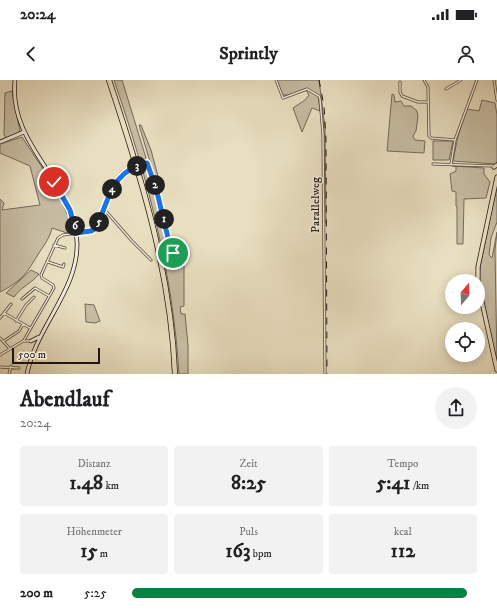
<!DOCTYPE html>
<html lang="de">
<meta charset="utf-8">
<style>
body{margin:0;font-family:"IM FELL DW Pica",serif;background:#f2f2f2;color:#202124;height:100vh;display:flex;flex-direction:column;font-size:15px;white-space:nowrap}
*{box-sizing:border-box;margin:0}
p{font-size:13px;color:#757577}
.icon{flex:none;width:22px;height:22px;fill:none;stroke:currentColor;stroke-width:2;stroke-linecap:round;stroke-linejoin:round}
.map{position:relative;height:294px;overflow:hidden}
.details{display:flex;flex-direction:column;background:#fff;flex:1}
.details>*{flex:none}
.needle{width:26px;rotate:19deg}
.controls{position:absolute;left:445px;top:194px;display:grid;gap:8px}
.controls a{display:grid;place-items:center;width:40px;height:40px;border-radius:50%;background:#fff;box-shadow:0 2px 10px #0003;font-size:20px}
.scale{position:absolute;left:12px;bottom:10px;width:88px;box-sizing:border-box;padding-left:4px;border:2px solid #221611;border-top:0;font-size:11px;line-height:14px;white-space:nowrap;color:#221611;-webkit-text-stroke:3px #f0ead6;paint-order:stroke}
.pin{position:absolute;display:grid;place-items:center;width:34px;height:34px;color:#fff;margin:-17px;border:2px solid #fff;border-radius:50%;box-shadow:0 1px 4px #0007}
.km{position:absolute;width:20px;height:20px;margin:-10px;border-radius:50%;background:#222;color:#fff;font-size:11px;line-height:20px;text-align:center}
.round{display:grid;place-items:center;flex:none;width:42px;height:42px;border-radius:21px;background:#f2f2f2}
.headline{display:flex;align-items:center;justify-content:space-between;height:68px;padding:0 20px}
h1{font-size:22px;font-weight:700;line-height:30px}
.metrics{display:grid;grid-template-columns:repeat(3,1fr);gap:6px;height:68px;padding:4px 20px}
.metrics div{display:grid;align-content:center;border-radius:4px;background:#f2f2f2;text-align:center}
.metrics b{font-size:20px;font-weight:700}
.metrics small{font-size:11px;font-weight:400}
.metrics p{font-size:11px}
ul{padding:0 20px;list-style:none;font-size:13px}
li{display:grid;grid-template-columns:64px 48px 1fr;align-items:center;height:30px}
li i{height:10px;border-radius:5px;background:#0b8043}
.status{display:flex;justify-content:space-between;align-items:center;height:28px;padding:0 20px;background:#fff;direction:ltr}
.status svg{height:11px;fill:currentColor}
header{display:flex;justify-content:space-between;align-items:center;height:52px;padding:0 20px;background:#fff;font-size:18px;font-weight:700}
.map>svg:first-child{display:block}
.green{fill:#c6bca2;stroke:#74695a}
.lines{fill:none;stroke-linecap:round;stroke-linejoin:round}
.street-casing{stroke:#54483d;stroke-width:3}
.secondary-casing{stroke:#221611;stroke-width:4.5}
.primary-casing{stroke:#221611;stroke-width:5}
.highway-casing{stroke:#221611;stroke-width:6}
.street{stroke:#f0ead6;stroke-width:1.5}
.secondary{stroke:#f0ead6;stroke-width:3}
.primary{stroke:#e8dec0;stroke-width:3.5}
.highway{stroke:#e8dec0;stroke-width:4.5}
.rail{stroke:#221611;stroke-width:1;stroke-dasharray:7 7;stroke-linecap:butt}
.street-bridge-casing{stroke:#54483d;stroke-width:3;stroke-linecap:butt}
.street-bridge{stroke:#f0ead6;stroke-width:1.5}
.route-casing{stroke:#fff;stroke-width:8}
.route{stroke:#1a73e8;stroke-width:5}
.labels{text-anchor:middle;stroke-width:3;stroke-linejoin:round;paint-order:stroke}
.street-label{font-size:12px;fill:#221611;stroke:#f0ead6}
</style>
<div class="status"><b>20:24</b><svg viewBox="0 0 49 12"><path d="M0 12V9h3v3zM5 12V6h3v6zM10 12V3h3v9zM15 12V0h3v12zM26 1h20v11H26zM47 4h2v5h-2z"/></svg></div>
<header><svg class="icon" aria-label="back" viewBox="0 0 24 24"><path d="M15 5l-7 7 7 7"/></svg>Sprintly<svg class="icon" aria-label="person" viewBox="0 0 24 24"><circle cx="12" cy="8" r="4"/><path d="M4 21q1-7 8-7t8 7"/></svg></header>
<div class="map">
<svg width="497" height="294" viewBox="0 0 497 294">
<rect width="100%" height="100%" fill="#e8dec0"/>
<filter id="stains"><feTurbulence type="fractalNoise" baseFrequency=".005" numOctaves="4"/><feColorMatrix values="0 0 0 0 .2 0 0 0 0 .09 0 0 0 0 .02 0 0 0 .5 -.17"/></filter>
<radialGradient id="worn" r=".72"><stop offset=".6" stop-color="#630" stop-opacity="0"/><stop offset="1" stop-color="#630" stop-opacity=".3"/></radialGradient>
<path class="green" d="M114 0H122L146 78 142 84H146L147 87 155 109 170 174H175V182L178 184 181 182V174L184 176V226L180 227 181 234H185L188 265V294H179C173 193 147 96 114 0Z
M277 0H319L325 48 326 143H324V55L321 18 318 15 320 31 312 28 302 52 293 28 305 20 309 15 306 10 290 15H282Z
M12 11 20 51 6 59 4 54 5 13Z
M392 14 394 15 395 22 401 21 404 26H411L417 31 418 37 416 51 413 56 415 60 425 61 424 73 387 71Z
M482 20 495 23 497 35V82L495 84 453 81 458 56 467 29 479 31Z
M139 45H141L151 70 159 100 161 101 156 102Z
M22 57 57 110 74 151 67 153 52 148C50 158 44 165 39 173 26 194 23 200 0 212V119L4 123 2 130 40 125 30 86 0 73V64Z
M433 61H453L449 80H433Z
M134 84 136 90 123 98 113 111 110 109C114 97 122 88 134 84Z
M452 86 484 88V94L490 102 486 118 464 119 463 164H457V126H456V112L452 111 450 94 456 91V86Z
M497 105V142L491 158 489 175 492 178 497 152 495 170 497 284 479 200 480 187Z
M31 190 39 194C33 202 20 208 14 217L6 213Z
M85 224 94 225 100 241 95 243 86 242Z"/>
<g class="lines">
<g class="street-casing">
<path id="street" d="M276 0 283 18 307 9 319 16 320 19 323 55 325 294
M424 0 428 7 429 56 431 58 455 60
M494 0 497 20
M400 2V12L402 16 418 22H428
M446 9 461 0
M144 83 149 85 171 171 173 173H182
M433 84 493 86
M451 84 455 60 477 0
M104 129 132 161 151 180
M54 165 65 168
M48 182 63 187 64 184
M22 219 35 208 49 216
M4 233 30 248
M0 238 11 224
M16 241 26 225 34 217
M0 258 10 269
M24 260 54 208 53 205 42 198 41 195 58 158 63 155 91 151 95 149C108 127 108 99 133 88
M4 261 19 251 23 244
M0 275 23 261H30
M0 287 19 288
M9 294 11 286"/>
</g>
<g class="secondary-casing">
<path id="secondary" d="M15 0C8 66 74 100 77 162 79 209 36 247 27 294
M0 62 24 52
M31 261 39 257"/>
</g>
<g class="primary-casing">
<path id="primary" d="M494 87 497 85
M478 201V187L497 97
M478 204 497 290"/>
</g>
<g class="highway-casing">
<path id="highway" d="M109 0C141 96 171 193 175 294"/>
</g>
<use href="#street" class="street"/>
<use href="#secondary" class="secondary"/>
<use href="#primary" class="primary"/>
<use href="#highway" class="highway"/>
<path class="rail" d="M319 0 324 26 326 60 327 294"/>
<g class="street-bridge-casing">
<path id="street-bridge" d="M133 88 144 83"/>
</g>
<use href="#street-bridge" class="street-bridge"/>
</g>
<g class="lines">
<g class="route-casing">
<path id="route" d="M54 102 70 130 76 153 91 151 96 148C107 125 110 98 135 87 139 85 143 83 147 83L156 108 171 170 173 173"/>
</g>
<use href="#route" class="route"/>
</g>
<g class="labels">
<g class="street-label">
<text transform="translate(315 125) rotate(-90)" y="4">Parallelweg</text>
</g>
</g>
<rect width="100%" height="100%" filter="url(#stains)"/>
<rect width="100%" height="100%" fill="url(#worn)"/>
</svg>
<div class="controls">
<a><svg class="needle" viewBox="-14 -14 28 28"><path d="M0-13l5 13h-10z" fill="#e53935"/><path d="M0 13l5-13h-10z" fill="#757577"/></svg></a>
<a><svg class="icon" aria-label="locate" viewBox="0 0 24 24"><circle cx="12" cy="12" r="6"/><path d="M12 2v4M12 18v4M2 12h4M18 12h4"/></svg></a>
</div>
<div class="scale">500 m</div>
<div class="pin" style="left:173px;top:173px;background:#1e9e55"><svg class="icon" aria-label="arrive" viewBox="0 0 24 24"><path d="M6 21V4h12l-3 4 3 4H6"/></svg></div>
<div class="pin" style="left:54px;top:102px;background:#d93025"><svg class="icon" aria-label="check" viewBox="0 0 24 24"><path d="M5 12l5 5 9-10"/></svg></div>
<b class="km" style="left:164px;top:139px">1</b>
<b class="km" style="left:155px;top:105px">2</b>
<b class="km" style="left:137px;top:86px">3</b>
<b class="km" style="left:112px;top:109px">4</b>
<b class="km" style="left:99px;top:142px">5</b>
<b class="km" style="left:75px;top:146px">6</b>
</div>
<section class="details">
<div class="headline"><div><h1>Abendlauf</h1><p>20:24</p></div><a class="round"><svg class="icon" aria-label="share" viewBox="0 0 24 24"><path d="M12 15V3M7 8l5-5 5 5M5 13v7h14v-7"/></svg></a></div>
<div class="metrics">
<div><p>Distanz</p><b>1.48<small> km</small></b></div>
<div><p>Zeit</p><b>8:25</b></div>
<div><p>Tempo</p><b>5:41<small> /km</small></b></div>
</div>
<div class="metrics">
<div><p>Höhenmeter</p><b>15<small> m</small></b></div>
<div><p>Puls</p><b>163<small> bpm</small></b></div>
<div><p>kcal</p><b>112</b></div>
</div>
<ul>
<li><b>200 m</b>5:25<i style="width:97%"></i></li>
</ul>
</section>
